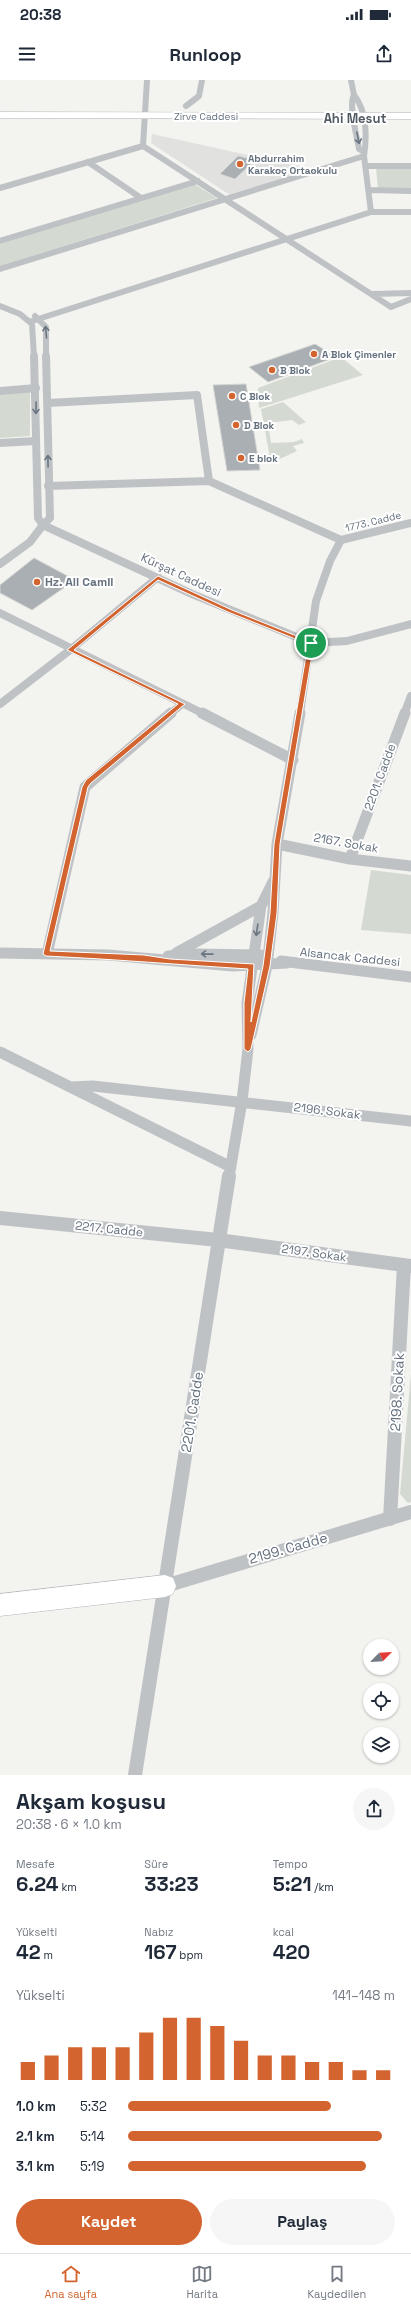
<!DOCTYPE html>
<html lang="tr">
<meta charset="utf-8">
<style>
body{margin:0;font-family:"Space Grotesk",sans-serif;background:#f6f6f7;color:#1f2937;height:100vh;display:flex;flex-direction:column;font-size:15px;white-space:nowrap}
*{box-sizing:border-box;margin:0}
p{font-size:13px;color:#747a83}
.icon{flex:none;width:22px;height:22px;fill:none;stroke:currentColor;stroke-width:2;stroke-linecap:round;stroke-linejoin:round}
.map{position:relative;height:1695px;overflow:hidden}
.sheet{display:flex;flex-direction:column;background:#fff;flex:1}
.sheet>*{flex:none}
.needle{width:26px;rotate:66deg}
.fabs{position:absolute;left:363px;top:1559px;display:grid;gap:8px}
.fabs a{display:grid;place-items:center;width:36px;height:36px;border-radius:50%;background:#fff;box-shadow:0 1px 3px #0004;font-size:20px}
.pin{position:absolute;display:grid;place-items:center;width:34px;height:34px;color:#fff;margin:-17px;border:2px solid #fff;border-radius:50%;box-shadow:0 1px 4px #0007}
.round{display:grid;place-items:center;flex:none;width:42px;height:42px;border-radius:21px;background:#f6f6f7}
.headline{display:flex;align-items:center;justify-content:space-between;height:68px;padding:0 16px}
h1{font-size:22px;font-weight:600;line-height:30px}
.figures{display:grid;grid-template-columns:repeat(3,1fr);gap:6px;height:68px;padding:4px 16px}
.figures div{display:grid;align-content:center}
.figures b{font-size:20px;font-weight:600}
.figures small{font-size:11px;font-weight:400}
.figures p{font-size:11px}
.chart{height:112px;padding:8px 16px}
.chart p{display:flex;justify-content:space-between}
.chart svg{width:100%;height:72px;margin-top:4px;stroke:#d4642f;stroke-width:6}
.primary-button{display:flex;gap:8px;margin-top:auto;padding:8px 16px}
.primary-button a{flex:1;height:46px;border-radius:24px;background:#d4642f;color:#fff;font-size:16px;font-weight:600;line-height:46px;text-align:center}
.primary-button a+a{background:#f6f6f7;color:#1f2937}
ul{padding:0 16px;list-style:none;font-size:13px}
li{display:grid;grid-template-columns:64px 48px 1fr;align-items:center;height:30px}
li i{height:10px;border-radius:5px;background:#d4642f}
.status{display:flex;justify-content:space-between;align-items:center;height:28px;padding:0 20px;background:#fff;direction:ltr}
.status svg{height:11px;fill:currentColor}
header{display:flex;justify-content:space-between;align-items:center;height:52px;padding:0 16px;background:#fff;font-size:18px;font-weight:600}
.tabs{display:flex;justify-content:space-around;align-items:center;height:56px;border-top:1px solid #e0e1e3;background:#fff;font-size:11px;color:#747a83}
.tabs a{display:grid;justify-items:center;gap:2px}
.tabs .current{color:#d4642f}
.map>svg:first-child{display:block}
.built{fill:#e1e2e0}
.green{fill:#d4dad1}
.building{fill:#a9afb3;stroke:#d4d5d2}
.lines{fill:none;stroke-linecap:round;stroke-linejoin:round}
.secondary-casing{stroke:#b2b6ba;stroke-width:1}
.street-far3{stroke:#bfc2c5;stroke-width:6}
.street-far2{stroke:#bfc2c5;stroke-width:8}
.street-far1{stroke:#bfc2c5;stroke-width:11}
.street{stroke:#bfc2c5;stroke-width:14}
.secondary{fill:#fff;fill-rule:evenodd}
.oneway{stroke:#6a7582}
.route{fill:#d4642f;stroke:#fff;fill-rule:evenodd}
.poi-dot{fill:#d4642f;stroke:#fff;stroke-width:1.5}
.labels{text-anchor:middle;stroke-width:4;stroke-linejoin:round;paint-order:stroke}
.far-street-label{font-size:10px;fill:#65717e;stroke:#fff}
.far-poi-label{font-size:10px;font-weight:bold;fill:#65717e;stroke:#fff;text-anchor:start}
.street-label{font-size:12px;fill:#65717e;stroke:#fff}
.poi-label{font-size:12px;font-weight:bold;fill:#65717e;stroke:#fff;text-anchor:start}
.far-district-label{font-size:13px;font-weight:bold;fill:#525a64;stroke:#fff}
.near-street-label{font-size:14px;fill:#65717e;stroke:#fff}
</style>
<div class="status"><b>20:38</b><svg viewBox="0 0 49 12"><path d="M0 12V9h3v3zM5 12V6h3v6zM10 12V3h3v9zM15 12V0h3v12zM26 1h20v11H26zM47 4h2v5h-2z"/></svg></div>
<header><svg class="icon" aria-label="menu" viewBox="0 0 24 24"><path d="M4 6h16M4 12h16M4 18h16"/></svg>Runloop<svg class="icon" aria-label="share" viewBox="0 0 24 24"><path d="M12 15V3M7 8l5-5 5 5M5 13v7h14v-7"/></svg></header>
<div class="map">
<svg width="411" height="1695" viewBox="0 0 411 1695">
<rect width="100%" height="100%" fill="#f3f3f0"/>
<path class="built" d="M152 54 312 89 230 115 151 63Z"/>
<path class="green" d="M376 88H411V108L378 109Z
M194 104 217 118 0 186V164Z
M341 277 363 295 259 328 258 308Z
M30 311V356L0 358V314Z
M283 322 306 342 299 345 292 340 268 343 271 363 294 362 302 359 304 363 293 366 297 371 271 383 261 329Z
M371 790 411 795V854L361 850Z
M411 1294V1422L408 1423 400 1414Z"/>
<path class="building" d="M238 76 255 80 235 99 220 94Z
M315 264 336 277 268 302 249 287Z
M246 304 260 390 227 391 213 305Z
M34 478 75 500 32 530 0 513V505Z"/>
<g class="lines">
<g class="secondary-casing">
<path id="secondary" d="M0 32 411 33V39L0 38Z
M165 1495 173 1498 176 1506 173 1514 165 1517 0 1536V1514Z"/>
</g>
<path class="street-far3" d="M147 0 143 66 391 227 411 219
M351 0 354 15C348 24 357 57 359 69L364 72
M354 15C367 31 367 57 364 76L371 132
M186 26 199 16 202 0
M88 82 141 118
M367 86H411
M0 108 143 66
M369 110 411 111
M0 161 198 101
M0 189 364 76
M373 214 411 213
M0 226 20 234 32 244 34 277
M35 236 46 247V277
M32 241 371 132H411"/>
<path class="street-far2" d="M34 276 38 438 43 445 192 514 311 563 347 561 411 544
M0 311 36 308
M48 323 197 315 209 401
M0 363 36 361
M48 406 209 401 341 460 330 481 316 521 300 634
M43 445 50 438 46 276
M341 460 411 443
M0 484 30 462 43 445
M0 533 204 634
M0 624 70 570 158 497
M170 634 182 624
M404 634 411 616"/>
<path class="street-far1" d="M202 633 293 680
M277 764 350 779 411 786
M350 779 405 633
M0 873 108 875 233 886 287 883
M176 873 261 826
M47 874 85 707 171 633
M168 876 198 874 261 875
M281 881 411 897
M251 955 267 886 273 833 277 764 300 633
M0 972 231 1087
M71 1007 93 1006 411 1041
M229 1097 242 1021 248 969 247 923 261 826 274 800"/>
<path class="street" d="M0 1138 218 1160 411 1186
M390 1439 404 1185
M165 1506 411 1432
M135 1695 229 1096"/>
<use href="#secondary" class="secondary"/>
</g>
<defs><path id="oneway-shaft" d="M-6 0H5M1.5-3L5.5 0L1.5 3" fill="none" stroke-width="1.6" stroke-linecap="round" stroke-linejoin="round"/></defs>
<g class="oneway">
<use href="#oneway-shaft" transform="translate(358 58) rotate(79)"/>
<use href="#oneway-shaft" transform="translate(46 252) rotate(-95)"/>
<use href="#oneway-shaft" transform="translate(36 328) rotate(91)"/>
<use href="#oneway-shaft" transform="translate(48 381) rotate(-91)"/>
<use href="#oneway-shaft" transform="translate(257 850) rotate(98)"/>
<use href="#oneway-shaft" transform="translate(207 874) rotate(-179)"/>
</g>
<path class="route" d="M158 496 232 530 314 563 280 764 277 833 270 886 251 969 248 972 244 969V923L248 889C181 885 114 879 46 876L43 874 82 707 86 700 178 624 67 570ZM158 500 228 532 308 564 274 764 270 833 263 886 251 942 254 884 170 879 144 875 50 871 88 707 91 703 185 624 74 570Z"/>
<g class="poi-dot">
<circle cx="240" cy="84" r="4"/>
<circle cx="314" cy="274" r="4"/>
<circle cx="272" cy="290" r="4"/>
<circle cx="232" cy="316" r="4"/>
<circle cx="236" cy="345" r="4"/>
<circle cx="241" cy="378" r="4"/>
<circle cx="37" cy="502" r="4"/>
</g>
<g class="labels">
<g class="far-street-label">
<text x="206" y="40">Zirve Caddesi</text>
<text transform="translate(373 441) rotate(-14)" y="4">1773. Cadde</text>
</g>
<g class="far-poi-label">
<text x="248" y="82">Abdurrahim<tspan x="248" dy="12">Karakoç Ortaokulu</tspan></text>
<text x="322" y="278">A Blok Çimenler</text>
<text x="280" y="294">B Blok</text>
<text x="240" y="320">C Blok</text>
<text x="244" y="349">D Blok</text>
<text x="249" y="382">E blok</text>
</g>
<g class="street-label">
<text transform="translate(181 495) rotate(25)" y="4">Kürşat Caddesi</text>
<text transform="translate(380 697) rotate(-70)" y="4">2201. Cadde</text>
<text transform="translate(346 763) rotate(10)" y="4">2167. Sokak</text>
<text transform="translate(350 877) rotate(6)" y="4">Alsancak Caddesi</text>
<text transform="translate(327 1031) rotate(7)" y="4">2196. Sokak</text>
<text transform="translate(109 1149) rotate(6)" y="4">2217. Cadde</text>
<text transform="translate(314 1173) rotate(8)" y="4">2197. Sokak</text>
</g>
<g class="poi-label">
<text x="45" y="506">Hz. Ali Camii</text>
</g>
<g class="far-district-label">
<text x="355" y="43">Ahi Mesut</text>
</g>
<g class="near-street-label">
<text transform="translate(397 1312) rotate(-87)" y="5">2198. Sokak</text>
<text transform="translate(192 1332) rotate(-81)" y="5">2201. Cadde</text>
<text transform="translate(288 1468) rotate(-16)" y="5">2199. Cadde</text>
</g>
</g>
</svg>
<div class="fabs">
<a><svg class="needle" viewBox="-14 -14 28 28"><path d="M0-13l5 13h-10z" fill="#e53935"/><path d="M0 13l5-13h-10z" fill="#747a83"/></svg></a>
<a><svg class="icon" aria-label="locate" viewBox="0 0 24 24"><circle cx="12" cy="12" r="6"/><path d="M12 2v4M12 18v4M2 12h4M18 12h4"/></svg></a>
<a><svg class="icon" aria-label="layers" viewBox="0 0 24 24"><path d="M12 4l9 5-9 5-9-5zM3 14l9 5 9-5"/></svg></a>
</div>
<div class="pin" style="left:311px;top:563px;background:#1e9e55"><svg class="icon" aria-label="arrive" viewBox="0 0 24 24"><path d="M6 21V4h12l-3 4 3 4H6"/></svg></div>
</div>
<section class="sheet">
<div class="headline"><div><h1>Akşam koşusu</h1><p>20:38 · 6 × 1.0 km</p></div><a class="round"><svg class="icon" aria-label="share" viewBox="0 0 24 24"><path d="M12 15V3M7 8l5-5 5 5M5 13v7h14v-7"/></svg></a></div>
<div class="figures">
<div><p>Mesafe</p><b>6.24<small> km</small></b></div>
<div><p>Süre</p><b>33:23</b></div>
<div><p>Tempo</p><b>5:21<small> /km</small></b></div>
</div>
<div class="figures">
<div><p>Yükselti</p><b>42<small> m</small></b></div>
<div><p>Nabız</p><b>167<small> bpm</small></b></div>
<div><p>kcal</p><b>420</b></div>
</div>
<div class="chart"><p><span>Yükselti</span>141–148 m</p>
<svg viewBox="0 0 160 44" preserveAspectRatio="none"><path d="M5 44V33M15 44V29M25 44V24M35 44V24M45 44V24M55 44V15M65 44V6M75 44V6M85 44V11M95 44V20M105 44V29M115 44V29M125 44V33M135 44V33M145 44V38M155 44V38"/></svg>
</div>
<ul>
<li><b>1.0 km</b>5:32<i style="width:76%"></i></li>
<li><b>2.1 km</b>5:14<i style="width:95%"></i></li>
<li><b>3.1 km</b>5:19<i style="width:89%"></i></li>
</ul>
<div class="primary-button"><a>Kaydet</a><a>Paylaş</a></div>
</section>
<nav class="tabs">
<a class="current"><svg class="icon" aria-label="home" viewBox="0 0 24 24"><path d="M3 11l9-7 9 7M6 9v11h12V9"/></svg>Ana sayfa</a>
<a><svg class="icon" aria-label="map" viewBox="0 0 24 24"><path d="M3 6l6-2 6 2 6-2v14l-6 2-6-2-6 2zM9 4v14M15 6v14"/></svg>Harita</a>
<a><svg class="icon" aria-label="saved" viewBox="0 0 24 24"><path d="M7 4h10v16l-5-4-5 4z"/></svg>Kaydedilen</a>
</nav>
